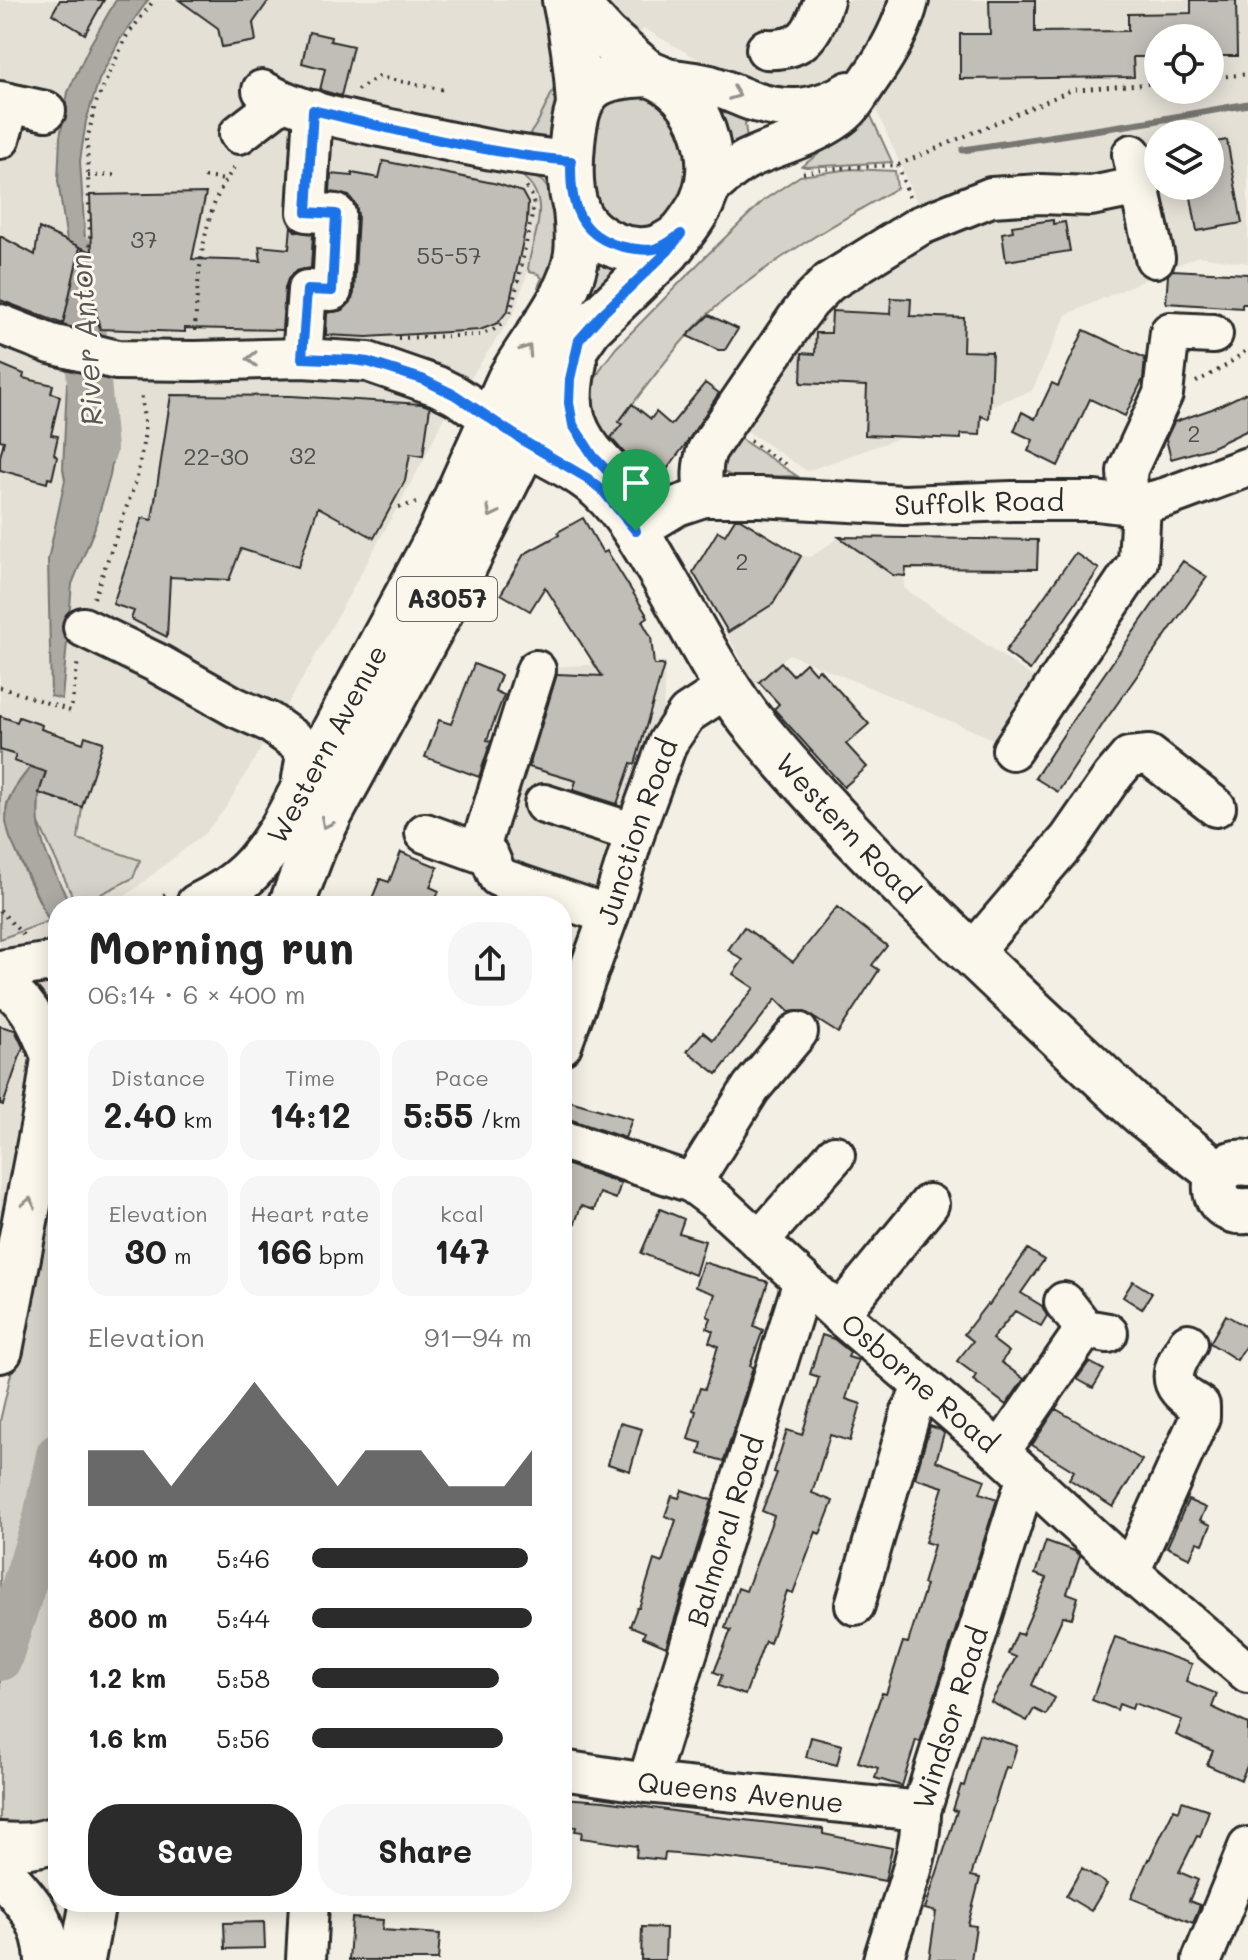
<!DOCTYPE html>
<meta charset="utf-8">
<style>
body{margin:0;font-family:Mali,sans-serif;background:#f6f6f6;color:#222;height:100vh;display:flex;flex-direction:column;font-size:30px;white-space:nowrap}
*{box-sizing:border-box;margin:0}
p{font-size:26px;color:#767676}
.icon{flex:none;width:44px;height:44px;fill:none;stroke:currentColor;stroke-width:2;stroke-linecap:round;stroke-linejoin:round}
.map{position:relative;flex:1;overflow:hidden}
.drawer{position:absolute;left:48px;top:896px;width:524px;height:1016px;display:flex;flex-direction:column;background:#fff;border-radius:32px;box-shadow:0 4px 20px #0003}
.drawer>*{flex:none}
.fabs{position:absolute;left:1144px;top:24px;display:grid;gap:16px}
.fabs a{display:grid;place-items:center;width:80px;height:80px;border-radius:50%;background:#fff;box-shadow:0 4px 20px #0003;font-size:40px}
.pin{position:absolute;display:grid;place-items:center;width:68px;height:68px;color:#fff;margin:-82px -34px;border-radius:50% 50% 50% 0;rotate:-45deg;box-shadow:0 0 8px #0007}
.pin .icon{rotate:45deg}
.round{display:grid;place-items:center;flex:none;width:84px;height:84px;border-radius:32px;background:#f6f6f6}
.head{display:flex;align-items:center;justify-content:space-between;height:136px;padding:0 40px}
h1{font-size:44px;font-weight:800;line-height:60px}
.metrics{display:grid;grid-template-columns:repeat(3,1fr);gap:12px;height:136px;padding:8px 40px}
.metrics div{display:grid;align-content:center;border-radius:20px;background:#f6f6f6;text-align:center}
.metrics b{font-size:34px;font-weight:800}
.metrics small{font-size:22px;font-weight:400}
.metrics p{font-size:22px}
.chart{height:224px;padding:16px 40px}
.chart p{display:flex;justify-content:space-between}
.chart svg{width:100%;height:144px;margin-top:8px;fill:#2b2b2b;opacity:.7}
.primary-button{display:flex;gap:16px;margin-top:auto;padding:16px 40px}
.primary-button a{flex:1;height:92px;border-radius:32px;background:#2b2b2b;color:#fff;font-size:32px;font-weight:800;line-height:92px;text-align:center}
.primary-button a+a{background:#f6f6f6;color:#222}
ul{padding:0 40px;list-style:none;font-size:26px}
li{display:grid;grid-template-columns:128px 96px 1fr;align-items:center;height:60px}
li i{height:20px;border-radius:10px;background:#2b2b2b}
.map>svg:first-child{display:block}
.built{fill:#e4e0d6;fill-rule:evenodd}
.green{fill:#d5d2c9;stroke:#807e7a;stroke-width:2}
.water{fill:#aca9a2;stroke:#787772;stroke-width:2}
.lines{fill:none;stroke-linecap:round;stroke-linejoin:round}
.stream{stroke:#787772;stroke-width:7}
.river{stroke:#aca9a2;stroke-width:44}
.building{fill:#c0beb6;stroke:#2b2b2b;stroke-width:2}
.minor-casing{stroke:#2b2b2b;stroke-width:44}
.major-casing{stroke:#2b2b2b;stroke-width:50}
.path{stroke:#2b2b2b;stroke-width:4;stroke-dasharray:2 6;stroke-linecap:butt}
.minor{stroke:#fbf7ec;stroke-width:38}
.major{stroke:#fbf7ec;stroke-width:44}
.oneway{stroke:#93918c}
.route-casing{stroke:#fff;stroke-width:16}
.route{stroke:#1a73e8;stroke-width:10}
.labels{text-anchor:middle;stroke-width:6;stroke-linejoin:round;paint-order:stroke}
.number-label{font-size:24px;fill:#50504e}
.shield{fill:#fbf7ec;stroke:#696865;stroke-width:2}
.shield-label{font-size:26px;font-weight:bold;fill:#2b2b2b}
.street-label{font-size:28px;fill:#2b2b2b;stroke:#fbf7ec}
.water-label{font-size:30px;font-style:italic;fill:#585755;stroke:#fbf7ec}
</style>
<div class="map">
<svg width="1248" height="1960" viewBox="0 0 1248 1960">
<rect width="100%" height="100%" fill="#f3efe4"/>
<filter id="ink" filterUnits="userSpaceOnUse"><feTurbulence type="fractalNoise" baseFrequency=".0125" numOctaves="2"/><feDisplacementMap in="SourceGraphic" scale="16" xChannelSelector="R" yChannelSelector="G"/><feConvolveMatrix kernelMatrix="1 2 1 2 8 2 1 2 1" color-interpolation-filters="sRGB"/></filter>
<g filter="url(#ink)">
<path class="built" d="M0 0H1248V263L1198 256 1066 315 1032 391 807 471 737 424 822 306 925 221 861 75 781 90 722 73 645 29 562 70 546 217 514 313 442 421 424 459 311 664 225 809 205 833 113 906H58V977L51 987 0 1291ZM1158 38H1210V90H1158ZM1158 134H1210V186H1158Z
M736 517 802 556 811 557 841 536 908 537 904 588 1040 682 1003 743 789 654 748 692 738 676 747 670 693 572 718 531 725 535Z
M665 661 663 715 594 904 480 868 544 667Z"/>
<path class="green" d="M566 66 551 137 548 140 526 138C542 122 552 87 566 66Z
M660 95 690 147 684 199 654 232 618 234 584 186 589 131 604 96Z
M720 108 748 111 745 124 748 146 730 151 727 129Z
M871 116 892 162 806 167 802 166Z
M851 169 895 171 897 188C837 223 776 257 723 301 682 334 652 381 619 421L622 424 605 445 592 425 590 395 595 379 603 365 616 348 704 258 764 200 800 176Z
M518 173 529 174 542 181 550 191 560 215 550 292 538 287 542 278 538 274 530 272 528 269C532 234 556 198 518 173Z
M591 259 624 267 538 357Z
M736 436 797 476 734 477 723 472 720 469V461Z
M0 750 16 755 14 761 31 766C23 777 11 790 7 804 0 830 37 895 49 921L0 939Z
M39 793 82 807 78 839 140 860 133 878 77 906 38 821Z
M58 1127V1816L38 1825 0 1826V1421L13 1365Z"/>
<path class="water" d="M116 0H148L119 41 99 80 86 121 80 161 90 318 65 313 67 241 58 181 60 137 68 92 90 45Z
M67 383 93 390 115 440 110 476 94 530 72 584 62 699 51 696 48 560 65 480 63 469Z
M50 759C46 771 40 784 39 796 34 839 53 869 71 906H58V918L49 921 10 838 6 822 7 805 15 788 31 766Z"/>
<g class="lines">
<path class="stream" d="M963 150 1147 122 1248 104"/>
<path class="river" d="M78 258 95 449
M0 1659 44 1522 58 1455"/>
</g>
<path class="building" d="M60 0H104L85 34 52 14Z
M179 0H269L253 23 256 41 222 47 218 28Z
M989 0H1035V32L1128 31V14L1191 13V0H1236L1237 56H1210V38H1158V57H1133L1134 77 960 79V34H990Z
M309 32 331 37 330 41 353 46 341 96 320 90 325 69 302 63Z
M1227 140 1242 223 1197 231 1189 186H1210V143Z
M383 161 498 184 522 192 528 203 527 222 508 310 498 323 480 330 367 337 326 335 327 313 343 310 351 302 354 293 358 215 356 205 349 196 330 192 331 174 352 176V173L379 178Z
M206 193 192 259 261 261 259 246 289 249 291 226 295 231 313 234 311 268 296 271 288 279 285 288 282 330 185 328V332L100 329 82 248 92 252 90 195Z
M1053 220V224L1065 222 1070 251 1006 261 1002 233 1013 231 1012 226Z
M39 228 80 247 63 324 0 300V236L35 255Z
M1172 270 1248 274V304H1242V308L1166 303 1168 275Z
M891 298 911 299 910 316 964 318 963 351 992 352 989 419 981 416 980 435 961 434V439L865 435 867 386 801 383 802 353 815 354 816 333H831L832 311 890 314Z
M709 315 738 329 725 350H718L687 336Z
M1084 330 1145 358 1143 379 1125 416 1090 399 1058 466 1028 451 1033 440 1014 431 1022 412 1035 419 1052 383 1058 386Z
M0 364 24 374 23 378 53 385 51 393 60 396 51 435 58 436 54 454 57 457 52 479 48 478 47 483 0 470V457L4 441 0 440Z
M705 383 719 393 685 445 653 488 639 475 633 463 611 438 622 424 619 422 632 404 651 419 656 412 671 425Z
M1248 392V430L1210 448 1171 459 1166 439 1174 422 1212 409Z
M171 395 291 396 422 404 430 407 423 456 410 454 405 481 374 538 318 507 298 567 241 549 229 580 170 577 167 637 131 619 134 611 113 604 142 518 152 520Z
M583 518 603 553 607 551 648 617 642 621 651 637 654 665H664L635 764 631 763 617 804 573 790 576 781 529 767 557 674 602 676 545 587 530 611 501 594 524 554 559 535 558 532Z
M735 519H740L801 556 773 604 728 632 693 572 718 531 725 535Z
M839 537 1038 540 1037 569 906 568 905 576 893 575Z
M1075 553 1099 569 1030 670 1005 652Z
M1183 561 1207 577 1105 721 1058 792 1035 778 1082 706Z
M781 662 793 675 806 663 815 673 819 669 869 724 846 744 867 767 844 787 774 709 779 704 759 682Z
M474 664 501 675 495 691 504 695 487 740 491 741 479 777 425 757 439 720 451 724Z
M0 716 17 722 19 717 42 725 41 729 83 743 85 736 103 742 82 807 39 793 46 772 14 761 16 755 0 750Z
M401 852 438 867 430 887 439 891 433 906H369L380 879 389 882Z
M837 907 887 946 872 965 879 970 838 1033 803 1011 789 1012 776 999 717 1074 687 1051 703 1032 713 1040 754 988 733 974 743 960 728 950 744 927 793 962Z
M0 1026 15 1030 23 1047 3 1105 0 1104Z
M570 1101 632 1119 625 1138 569 1119H562Z
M562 1163 621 1183 616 1199 600 1193 594 1210 581 1206 565 1252 562 1251Z
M660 1209 684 1219 679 1233 705 1241 695 1275 641 1253Z
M1028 1249 1044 1260 1021 1293 1042 1306 1047 1316 1041 1326 1015 1311 992 1339 1009 1352 1001 1362 1024 1379 1006 1405 973 1380 976 1375 957 1361 973 1341 964 1334 987 1304 989 1305Z
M703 1262 768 1282 754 1326 763 1330 750 1366 753 1367 724 1461 699 1454 702 1443 688 1439 696 1411 693 1410 700 1388 705 1389 718 1346 709 1342 713 1331 707 1328 711 1318 707 1316 715 1294 695 1287Z
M1133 1281 1152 1293 1142 1309 1123 1297Z
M1226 1315 1248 1328V1342L1237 1360 1210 1343Z
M822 1335 834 1339 850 1352 848 1357 858 1360 846 1399 861 1404 850 1441 830 1435 812 1493 833 1501 820 1534 816 1532 793 1593 787 1591 770 1643 765 1641 745 1695 718 1686 722 1675 714 1672 731 1630 725 1628 738 1588 746 1591 774 1516 762 1511 777 1473 774 1472 787 1430 802 1435 819 1377 810 1374Z
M1089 1362 1104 1370 1093 1388 1077 1379Z
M1056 1409 1142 1460 1113 1507 1069 1479 1074 1471 1032 1445Z
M620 1423 642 1429 630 1471 608 1464Z
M930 1426 939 1429 944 1433 936 1461 985 1480 980 1493 997 1499 920 1742 916 1740 902 1786 875 1778 878 1768 858 1762 882 1693 886 1694 903 1642 908 1643 926 1585 923 1584 934 1545 925 1542 943 1487 915 1478Z
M682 1490 712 1500 666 1647 643 1637 645 1632 630 1626 637 1608H639L654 1560 662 1563 676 1520 665 1516 672 1496 679 1498Z
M1188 1500 1206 1508 1200 1520 1211 1525 1203 1544 1197 1542 1190 1558 1167 1547Z
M1046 1541 1074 1551 1080 1556 1067 1593 1078 1597 1072 1618 1063 1616 1032 1685 1055 1698 1046 1715 1034 1709 1027 1721 991 1702 1016 1657 1008 1654 1017 1633 1022 1635 1047 1578 1035 1574Z
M1115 1637 1192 1664 1186 1681 1217 1694 1212 1707 1248 1724V1764L1241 1780 1207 1765 1213 1751 1176 1735 1182 1720 1134 1703 1132 1709 1119 1704 1117 1710 1092 1700Z
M979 1734 1017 1746 1010 1768 1006 1767 971 1876 980 1878 968 1925 976 1926 971 1960H929L936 1912 925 1909 957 1811 953 1810 961 1785 964 1786Z
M811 1737 842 1745 837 1765 806 1757Z
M562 1798 604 1801 708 1816 823 1829V1834L892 1848 885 1881 822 1869 711 1856V1857L665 1853 664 1860 636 1857 637 1846 581 1838 582 1832 575 1831 576 1827 562 1825Z
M1182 1801 1209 1810 1200 1837 1197 1836 1179 1872 1198 1880 1189 1901 1200 1905 1193 1923 1131 1898 1148 1859 1149 1860 1174 1809 1179 1811Z
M1082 1868 1107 1884 1091 1911 1066 1896Z
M352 1918 383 1920 382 1930 440 1934 438 1960H349Z
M264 1922 265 1948 225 1949 224 1923Z
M642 1927 666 1928 665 1960H641Z"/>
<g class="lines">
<g class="minor-casing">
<g id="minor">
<path d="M766 49C804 51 813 33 824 0"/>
<path d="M659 77C676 80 694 81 710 85 724 89 738 96 752 101 789 113 816 110 849 91"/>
<path d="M262 90C305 114 357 122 405 132 461 144 514 156 571 161"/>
<path d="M0 101 46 111"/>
<path d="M239 134 282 101"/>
<path d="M0 139 10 104"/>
<path d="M1132 154 1155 258"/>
<path d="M707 191C720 180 731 168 746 160 772 147 801 141 826 126 854 110 854 101 871 77 888 53 902 29 909 0"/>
<path d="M0 324 51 344 117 360 195 361 302 358 368 362 437 386 455 395 491 418"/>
<path d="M302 358 307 290 332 291 336 214 307 212 313 110"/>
<path d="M704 497C702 479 701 466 707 450L797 318 810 301 829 282 919 226 991 197 1041 194 1091 196 1140 186"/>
<path d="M1129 505 1127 471 1163 394 1170 332 1213 334"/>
<path id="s1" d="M636 531 677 506 704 497H760L904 505 1012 501H1095L1129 505 1141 504 1167 497 1248 467"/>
<path d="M83 627 155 662 235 707 269 722 297 742 306 755 299 796"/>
<path d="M1012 750 1138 562 1141 504"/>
<path d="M544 804 635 833"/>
<path d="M425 833 489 856 498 877 609 915"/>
<path d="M479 851 536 670"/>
<path d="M972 953 1069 839 1112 777 1129 757 1149 755 1216 807"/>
<path d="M0 970 58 961"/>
<path d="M0 985C32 1000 40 1032 54 1063"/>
<path id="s2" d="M562 1045 609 915 637 826 668 742 687 714 727 688"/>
<path id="s3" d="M562 1140 692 1183 716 1201 839 1314 1000 1452 1130 1572 1248 1673"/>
<path d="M692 1183 751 1088 798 1032"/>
<path d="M759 1241 835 1155"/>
<path d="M1064 1302 1085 1329 1108 1333"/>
<path d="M839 1314 929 1204"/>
<path d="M1000 1452 1085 1329"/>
<path d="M1130 1572 1200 1417V1406C1193 1401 1184 1397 1179 1390 1166 1375 1180 1357 1188 1343"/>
<path d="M855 1605 911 1412 923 1387"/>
<path id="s4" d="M562 1770 647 1783 921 1811"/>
<path id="s5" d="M647 1783 803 1281"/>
<path d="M306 1960 309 1902"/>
<path id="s6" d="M883 1960C896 1915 922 1857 921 1811L1027 1476"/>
<path d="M1202 1960 1248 1847"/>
</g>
</g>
<g class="major-casing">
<g id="major">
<path d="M565 0C573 35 577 68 579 104"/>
<path d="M572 0 606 37 649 74"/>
<path d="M649 74C701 89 726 166 697 211 688 225 680 238 664 245 635 260 589 241 577 211 569 191 570 165 572 144 577 87 592 76 649 74Z"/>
<path d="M574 362C566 398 567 423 591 453 599 463 609 471 616 482"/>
<path id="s7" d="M491 418C502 426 514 435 526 442 552 458 580 469 602 490 624 511 640 537 655 563 690 620 717 681 760 732 871 865 1001 981 1127 1100L1146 1117 1219 1174"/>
<path id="s8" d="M198 906C240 886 258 866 283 827L440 534 509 381C530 342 572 297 577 253 579 238 577 223 576 208"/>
<path d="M291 906 314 846 330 814 457 581 567 360 590 327 668 251 681 234"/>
<path d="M1248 1163C1205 1157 1205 1216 1248 1211"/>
<path d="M0 1350 47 1107 58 1030"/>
<path d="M0 1845C20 1847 39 1846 58 1838"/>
<path d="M0 1871C26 1900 46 1919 48 1960"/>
<path d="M82 1960 93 1902"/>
</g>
</g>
<path class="path" d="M1210 78 1248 74
M357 90 379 77 445 90
M898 165 909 197
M803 173 821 169 898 165 1072 90 1158 83
M88 176 119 175
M204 177 226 180
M510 313 517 286 534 206 532 196 526 187
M96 325 92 301 87 141 95 105 126 37 154 0
M195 331C197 289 200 242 215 202 220 188 229 176 236 164
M398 338 480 335 493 330 502 324
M1196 382 1224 367 1248 349
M750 441 789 467
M399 507 416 503
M94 598 137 478 145 432 141 391
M0 687 71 711 78 660
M142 906 168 893
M0 910 23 935"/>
<use href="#minor" class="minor"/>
<use href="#major" class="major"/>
</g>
<defs><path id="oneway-chevron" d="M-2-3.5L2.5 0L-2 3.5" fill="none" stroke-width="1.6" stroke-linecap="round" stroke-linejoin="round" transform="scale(2)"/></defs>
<g class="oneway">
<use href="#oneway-chevron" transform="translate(735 94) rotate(21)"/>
<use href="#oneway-chevron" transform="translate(527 350) rotate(-57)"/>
<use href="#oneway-chevron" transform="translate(252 359) rotate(179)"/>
<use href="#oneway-chevron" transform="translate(492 512) rotate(117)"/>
<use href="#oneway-chevron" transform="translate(326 823) rotate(117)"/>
<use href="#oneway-chevron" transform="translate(29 1203) rotate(-79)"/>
</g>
</g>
<g class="lines" filter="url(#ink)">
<g class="route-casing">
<path id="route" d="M313 110C398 131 483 153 571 161 571 177 571 195 577 210 586 233 606 244 629 248 638 249 646 251 654 249 664 247 672 240 681 234L668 251 601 315 579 340 570 379 569 403 573 425 593 456 615 479 636 531 602 490 587 478 527 443 455 395 422 379 368 362 352 360 302 358 307 290 332 291 336 214 307 212Z"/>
</g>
<use href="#route" class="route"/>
</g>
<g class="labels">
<g class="number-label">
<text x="144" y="248">37</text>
<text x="449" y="264">55-57</text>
<text x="1194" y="442">2</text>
<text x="303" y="464">32</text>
<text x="216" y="465">22-30</text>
<text x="742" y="570">2</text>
</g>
<rect class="shield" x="397" y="577" width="100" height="44" rx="6"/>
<g class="shield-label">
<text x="447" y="608">A3057</text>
</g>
<g class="street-label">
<text dy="10" stroke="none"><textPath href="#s1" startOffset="352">Suffolk Road</textPath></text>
<text dy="10" stroke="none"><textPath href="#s8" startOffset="212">Western Avenue</textPath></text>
<text dy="10" stroke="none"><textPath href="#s7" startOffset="552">Western Road</textPath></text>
<text dy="10" stroke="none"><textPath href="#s2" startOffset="226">Junction Road</textPath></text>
<text dy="10" stroke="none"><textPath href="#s3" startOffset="440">Osborne Road</textPath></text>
<text dy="10" stroke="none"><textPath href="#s5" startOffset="264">Balmoral Road</textPath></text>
<text dy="10" stroke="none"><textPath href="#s6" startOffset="252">Windsor Road</textPath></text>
<text dy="10" stroke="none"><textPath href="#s4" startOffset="180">Queens Avenue</textPath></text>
</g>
<g class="water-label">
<text transform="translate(87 340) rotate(-94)" y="10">River Anton</text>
</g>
</g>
</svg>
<div class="fabs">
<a><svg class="icon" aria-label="locate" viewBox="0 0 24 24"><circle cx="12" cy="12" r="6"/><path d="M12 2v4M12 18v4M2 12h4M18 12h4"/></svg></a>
<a><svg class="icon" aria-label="layers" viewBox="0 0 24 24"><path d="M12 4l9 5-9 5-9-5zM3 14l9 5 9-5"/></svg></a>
</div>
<div class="pin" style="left:636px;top:531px;background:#1e9e55"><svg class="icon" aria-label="arrive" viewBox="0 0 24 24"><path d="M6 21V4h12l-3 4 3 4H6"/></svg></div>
<section class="drawer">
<div class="head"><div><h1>Morning run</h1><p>06:14 · 6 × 400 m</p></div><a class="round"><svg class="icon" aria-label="share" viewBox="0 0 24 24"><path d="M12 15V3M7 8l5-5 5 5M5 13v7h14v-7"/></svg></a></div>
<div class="metrics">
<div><p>Distance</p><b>2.40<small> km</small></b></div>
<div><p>Time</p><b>14:12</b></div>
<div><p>Pace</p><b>5:55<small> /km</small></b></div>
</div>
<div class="metrics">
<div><p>Elevation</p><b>30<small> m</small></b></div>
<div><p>Heart rate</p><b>166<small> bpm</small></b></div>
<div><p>kcal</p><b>147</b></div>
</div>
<div class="chart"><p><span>Elevation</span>91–94 m</p>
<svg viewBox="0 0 160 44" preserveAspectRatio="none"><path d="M0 44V27L10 27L20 27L30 38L40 27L50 17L60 6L70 17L80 27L90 38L100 27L110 27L120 27L130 38L140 38L150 38L160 27V44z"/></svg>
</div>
<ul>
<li><b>400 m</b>5:46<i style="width:98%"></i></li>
<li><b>800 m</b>5:44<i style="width:100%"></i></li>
<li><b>1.2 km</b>5:58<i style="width:85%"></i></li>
<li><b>1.6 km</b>5:56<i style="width:87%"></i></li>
</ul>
<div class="primary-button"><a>Save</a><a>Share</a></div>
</section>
</div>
